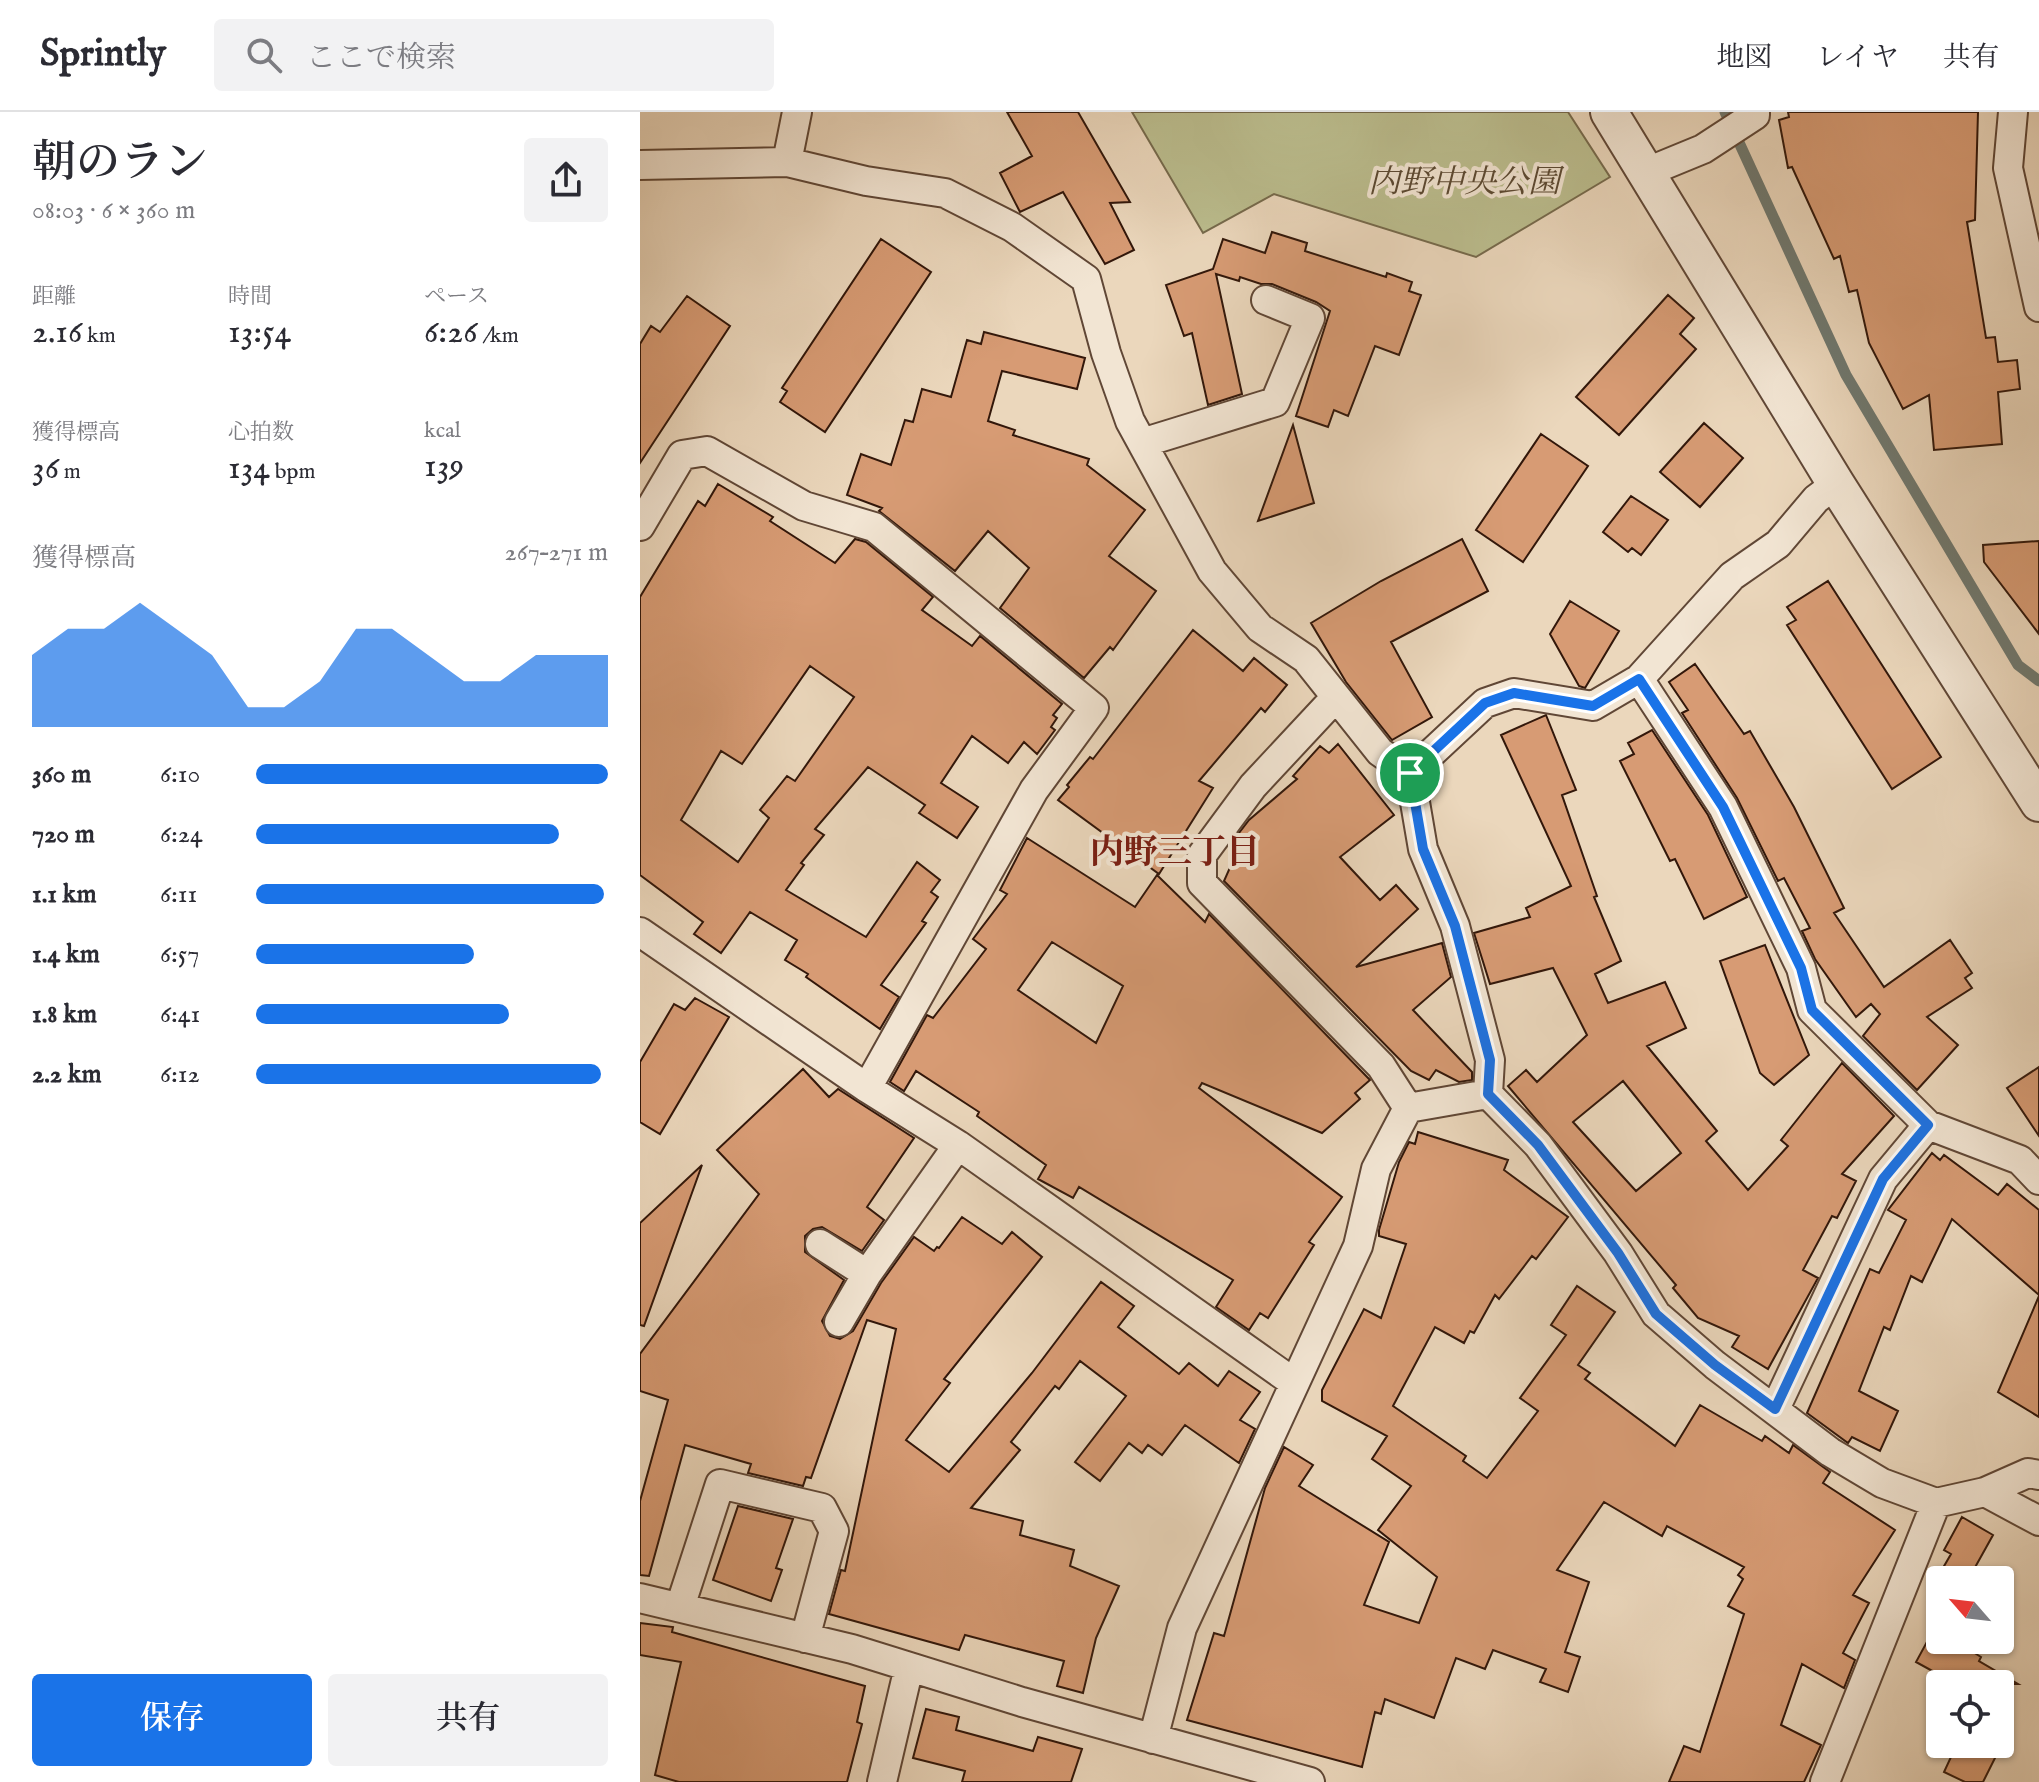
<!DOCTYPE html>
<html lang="ja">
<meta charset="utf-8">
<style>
body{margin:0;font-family:"IM FELL English","Noto Serif JP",serif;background:#f2f2f3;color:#2b2b33;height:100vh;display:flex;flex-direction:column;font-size:30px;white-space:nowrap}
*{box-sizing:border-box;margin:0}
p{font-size:26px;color:#7c7c81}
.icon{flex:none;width:44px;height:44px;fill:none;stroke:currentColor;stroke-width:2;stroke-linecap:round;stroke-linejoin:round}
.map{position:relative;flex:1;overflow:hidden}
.drawer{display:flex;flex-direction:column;background:#fff;width:640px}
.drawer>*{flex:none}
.needle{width:52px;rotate:298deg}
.controls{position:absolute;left:1286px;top:1454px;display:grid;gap:16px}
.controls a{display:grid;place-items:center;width:88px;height:88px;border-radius:8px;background:#fff;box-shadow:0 2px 6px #0004;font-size:40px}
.pin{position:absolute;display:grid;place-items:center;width:68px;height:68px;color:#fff;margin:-34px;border:4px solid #fff;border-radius:50%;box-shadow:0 2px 8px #0007}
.round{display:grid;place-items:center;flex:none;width:84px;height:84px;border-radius:8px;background:#f2f2f3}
.overview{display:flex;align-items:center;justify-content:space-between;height:136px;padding:0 32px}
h1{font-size:44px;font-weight:600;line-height:60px}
.metrics{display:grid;grid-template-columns:repeat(3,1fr);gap:12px;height:136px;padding:8px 32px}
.metrics div{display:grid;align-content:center}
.metrics b{font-size:34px;font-weight:600}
.metrics small{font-size:22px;font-weight:400}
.metrics p{font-size:22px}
.chart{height:224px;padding:16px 32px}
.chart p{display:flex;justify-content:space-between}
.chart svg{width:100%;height:144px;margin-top:8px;fill:#1a73e8;opacity:.7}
.primary-button{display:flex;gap:16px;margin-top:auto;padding:16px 32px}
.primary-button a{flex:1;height:92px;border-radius:8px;background:#1a73e8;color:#fff;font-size:32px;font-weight:600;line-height:92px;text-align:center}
.primary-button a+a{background:#f2f2f3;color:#2b2b33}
ul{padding:0 32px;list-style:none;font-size:26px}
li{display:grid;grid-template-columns:128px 96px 1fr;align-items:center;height:60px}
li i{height:20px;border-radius:10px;background:#1a73e8}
header{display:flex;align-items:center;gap:48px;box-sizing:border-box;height:112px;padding:0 40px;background:#fff;border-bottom:2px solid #e1e1e2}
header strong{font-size:38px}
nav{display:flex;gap:44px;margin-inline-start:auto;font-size:28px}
.search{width:560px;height:72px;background:#f2f2f3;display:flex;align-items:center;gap:20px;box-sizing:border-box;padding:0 28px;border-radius:8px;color:#7c7c81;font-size:30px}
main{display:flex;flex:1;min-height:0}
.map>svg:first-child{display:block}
.green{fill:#bbbd8e;stroke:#766a4c;stroke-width:2}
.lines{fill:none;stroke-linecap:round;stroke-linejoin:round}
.stream{stroke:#6f786f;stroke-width:11}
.building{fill:#d79b74;stroke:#32170a;stroke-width:2;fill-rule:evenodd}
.minor-casing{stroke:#604736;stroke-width:32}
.tertiary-casing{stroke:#604736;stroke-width:40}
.minor{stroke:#f2e5d3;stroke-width:28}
.tertiary{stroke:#f2e5d3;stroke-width:36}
.route-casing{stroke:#fff;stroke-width:16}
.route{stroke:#1a73e8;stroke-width:10}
.labels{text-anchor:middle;stroke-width:8;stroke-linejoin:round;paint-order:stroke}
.park-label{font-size:32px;font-style:italic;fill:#5b4932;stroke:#f2e5d3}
.neighbourhood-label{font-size:34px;font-weight:bold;fill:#7a1f14;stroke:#f2e5d3}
</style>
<header>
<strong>Sprintly</strong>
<div class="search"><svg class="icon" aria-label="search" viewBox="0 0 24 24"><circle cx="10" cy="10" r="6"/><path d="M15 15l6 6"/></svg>ここで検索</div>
<nav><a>地図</a><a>レイヤ</a><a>共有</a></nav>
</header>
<main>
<section class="drawer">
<div class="overview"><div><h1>朝のラン</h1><p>08:03 · 6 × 360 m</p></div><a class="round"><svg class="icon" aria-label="share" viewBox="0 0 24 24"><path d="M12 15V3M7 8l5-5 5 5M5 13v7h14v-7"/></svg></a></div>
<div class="metrics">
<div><p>距離</p><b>2.16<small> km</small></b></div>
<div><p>時間</p><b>13:54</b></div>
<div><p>ペース</p><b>6:26<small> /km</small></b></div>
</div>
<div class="metrics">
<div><p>獲得標高</p><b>36<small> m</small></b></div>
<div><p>心拍数</p><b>134<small> bpm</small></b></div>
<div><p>kcal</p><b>139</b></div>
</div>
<div class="chart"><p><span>獲得標高</span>267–271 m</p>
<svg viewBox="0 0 160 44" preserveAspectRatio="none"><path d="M0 44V22L10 14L20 14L30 6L40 14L50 22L60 38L70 38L80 30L90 14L100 14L110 22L120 30L130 30L140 22L150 22L160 22V44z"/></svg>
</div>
<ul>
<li><b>360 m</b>6:10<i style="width:100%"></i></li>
<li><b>720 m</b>6:24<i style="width:86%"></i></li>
<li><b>1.1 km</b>6:11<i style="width:99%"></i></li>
<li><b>1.4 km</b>6:57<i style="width:62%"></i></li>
<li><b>1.8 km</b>6:41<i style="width:72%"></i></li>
<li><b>2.2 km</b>6:12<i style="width:98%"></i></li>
</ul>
<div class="primary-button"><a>保存</a><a>共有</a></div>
</section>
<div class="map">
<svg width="1399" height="1670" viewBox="0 0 1399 1670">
<rect width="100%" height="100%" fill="#ebd7bc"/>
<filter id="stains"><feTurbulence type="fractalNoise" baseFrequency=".0025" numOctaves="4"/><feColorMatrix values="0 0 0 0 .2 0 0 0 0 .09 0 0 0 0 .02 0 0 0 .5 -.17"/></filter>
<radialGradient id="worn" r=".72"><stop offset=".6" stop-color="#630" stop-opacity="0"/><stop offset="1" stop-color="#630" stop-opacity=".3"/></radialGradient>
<path class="green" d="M492 0H928L970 65 836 145 634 82 563 121Z"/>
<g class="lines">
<path class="stream" d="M1085 0 1206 263 1378 553 1399 569"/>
</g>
<path class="building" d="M367 0H438L490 90 470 91 494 138 465 152 423 80 380 100 360 61 392 44Z
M1148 0H1338L1335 108 1327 110 1346 226 1355 225 1358 250 1377 248 1380 277 1358 280 1362 332 1294 338 1289 283 1263 297 1229 231 1217 178 1209 180 1200 144 1194 147 1152 55 1148 56 1139 8 1149 5Z
M632 120 667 131 665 139 746 165 747 161 772 170 769 179 781 183 759 243 735 234 708 304 694 298 688 315 656 304 690 199 676 190 632 172H621L600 165 599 169 576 162 602 282 568 293 552 221 544 224 526 173 573 157 583 127 625 141Z
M241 127 291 160 185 320 140 290 147 279 142 276Z
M1028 183 1054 206 1040 222 1056 237 979 323 936 285Z
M47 184 90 214 0 351V232L11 214 20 220Z
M344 220 445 246 437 277 362 259 348 309 375 318 373 323 449 347 447 353 505 398 469 444 516 479 473 538 470 535 444 566 360 496 389 456 348 419 315 459 239 399 242 396 207 383 221 342 251 353 265 308 273 310 282 277 311 285 327 228 341 232Z
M1064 311 1103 346 1060 395 1020 360Z
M653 313 674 391 618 409Z
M901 322 948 354 883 450 836 418Z
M78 372 133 405 130 409 195 451 215 427 226 430 293 485 282 498 332 534 340 524 422 592 413 603 417 606 411 615 415 618 397 642 384 630 368 651 332 624 301 671 338 695 317 726 279 701 285 693 228 655 175 717 184 723 161 751 164 753 146 778 226 825 277 750 300 768 291 780 298 785 282 809 286 811 241 873 259 885 240 917 166 865 168 862 145 848 157 828 110 800 81 841 54 822 63 810 0 763V485L58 389 65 394ZM170 554 214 585 155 669 147 664 120 698 129 706 98 750 41 708 81 639 102 652Z
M991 384 1028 408 1001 443 992 436 988 440 963 420Z
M822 427 848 479 751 530 792 605 752 628 706 570 671 511 741 469Z
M1399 429V522L1344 450 1343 433Z
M1188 469 1301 645 1252 677 1147 513 1156 508 1147 495Z
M930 489 979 519 945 576 939 574 910 522Z
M553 518 603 559 614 546 647 573 625 600 621 596 559 669 573 676 519 762 418 688 429 675 427 673 450 645 453 647Z
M1055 552 1104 622 1110 619 1154 695 1204 796 1194 801 1244 875 1310 828 1332 861 1325 866 1332 876 1287 905 1318 933 1277 978 1223 924 1240 902 1231 892 1216 905 1175 847 1162 819 1170 816 1144 766 1138 769 1097 686 1042 601 1048 598 1029 570Z
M906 603 936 678 922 683 957 784 954 785 981 849 955 862 968 891 1025 870 1046 916 1007 934 1077 1019 1066 1029 1108 1078 1148 1034 1141 1028 1202 951 1254 1004 1202 1062 1216 1069 1197 1106 1192 1104 1163 1158 1178 1166 1128 1257 1092 1235 1099 1224 1058 1206 1033 1176 1036 1173 868 974 886 958 897 970 947 923 913 856 850 872 834 821 890 805 886 796 931 774 861 623ZM983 969 1041 1041 996 1079 933 1010Z
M1012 618 1068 703 1107 785 1064 807 1035 747 1030 749 980 649 994 642 988 631Z
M698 632 754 703 700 745 740 788 756 773 778 797 716 855 802 831 811 865 773 898 832 960V968L819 970 796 958 789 968 771 959 584 769 604 724 599 721 609 708 657 667 653 664 680 634 689 641Z
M387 726 495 795 517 763 565 810 569 802 730 968 715 981 720 987 682 1021 562 971 559 976 702 1085 669 1130 674 1133 628 1206 620 1201 609 1218 576 1195 593 1168 439 1075 433 1086 398 1067 406 1053 337 1004 339 1000 276 959 264 979 250 970 287 903 293 906 346 837 333 827 367 782 360 778ZM412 830 483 874 456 931 378 878Z
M1125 833 1169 943 1134 973 1120 961 1080 849Z
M55 886 89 905 20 1022 0 1010V950L34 892 45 898Z
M1399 955V1024L1367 976Z
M163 957 189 985 198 977 274 1026 227 1095 244 1108 222 1139 182 1115 173 1117 165 1124V1140L204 1168 182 1209 190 1224 200 1227 213 1219 241 1171 274 1125 294 1139 297 1135 299 1136 322 1105 362 1132 372 1120 402 1145 304 1267 310 1271 266 1328 309 1360 392 1261 461 1170 494 1194 478 1215 539 1262 549 1251 578 1274 589 1259 620 1280 600 1308 615 1317 599 1351 545 1313 522 1343 508 1333 502 1341 489 1331 460 1369 435 1350 486 1284 440 1249 419 1277 415 1274 371 1330 380 1338 331 1396 383 1409 380 1423 434 1438 430 1454 479 1474 456 1526 443 1581 417 1574 424 1549 325 1523 319 1538 189 1502 201 1458 205 1459 256 1217 227 1208 171 1366 166 1365 163 1374 108 1361 111 1352 45 1333 9 1464 0 1463V1389L28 1288 0 1279V1242L119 1082 77 1038Z
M778 1020 868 1048 864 1058 928 1105 896 1147 892 1144 859 1187 855 1183 834 1221 830 1219 824 1231 795 1215 753 1294 826 1344 823 1349 847 1366 898 1299 880 1286 926 1223 911 1213 937 1174 975 1200 938 1253 950 1261 945 1267 1035 1334 1060 1293 1122 1329 1125 1324 1149 1341 1153 1333 1190 1360 1183 1371 1255 1418 1213 1483 1229 1491 1203 1541 1215 1548 1204 1576 1162 1552 1141 1613 1181 1633 1164 1670H1029L1044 1634 1060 1640 1104 1502 1088 1494 1103 1467 1098 1463 1104 1455 1027 1414 1022 1424 964 1390 917 1458 949 1470 925 1540 940 1545 928 1580 900 1570 906 1557 853 1538 845 1557 816 1546 794 1606 745 1587 741 1602 735 1600 722 1655 547 1608 574 1521 584 1524 625 1376 644 1335 673 1353 659 1374 749 1430 724 1493 779 1511 797 1465 738 1418 771 1374 732 1347 747 1324 682 1289V1278L724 1197 741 1206 766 1132 739 1124V1118L759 1050 769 1030 775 1032Z
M1292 1041 1300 1048 1304 1043 1358 1083 1367 1072 1399 1098V1183L1312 1107 1282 1170 1271 1164 1250 1218 1244 1215 1219 1279 1258 1299 1240 1339 1212 1325 1208 1331 1167 1301 1230 1157 1239 1161 1266 1108 1248 1098Z
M62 1053 4 1214 0 1213V1111Z
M1399 1184V1305L1358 1280Z
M98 1394 153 1407 136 1456 142 1458 131 1489 73 1468Z
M1322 1405 1353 1423 1328 1468H1296L1311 1442 1304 1438Z
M0 1511 33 1515 32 1520 225 1574 217 1610 222 1612 207 1670H39L15 1663 41 1550 0 1543Z
M1288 1528H1339L1333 1540 1341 1545 1339 1549 1378 1572H1316L1276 1550Z
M286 1597 319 1605 316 1618 393 1639 398 1625 442 1637 431 1670H322L325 1659 273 1646Z
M1317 1632H1362L1343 1670H1325L1304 1660Z"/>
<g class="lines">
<g class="minor-casing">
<path id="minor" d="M157 0 147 50 226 69 305 81 372 115 446 167 466 241 490 309 572 459 620 516 666 547 740 640 770 661 845 591 874 581 953 594 999 567 1092 464 1138 432 1176 387 1196 372
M1373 0 1368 56 1399 195
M0 53 147 50
M1007 60 1063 37 1115 3V0
M502 331 635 290 670 206 626 188
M0 414 42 343 67 339 164 394 234 415 454 596 394 678 227 976
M999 567 1083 695 1161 856 1172 898 1288 1013 1380 1048 1399 1068
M696 585 613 674 562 743V771L741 954 768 996
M770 661 783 737 815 814 850 948 848 982
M0 820 227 976 318 1033 653 1270
M180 1132 227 1162 199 1210
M227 1162 318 1033
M1135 1297 1243 1067 1288 1013
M1345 1380 1399 1409
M0 1486 212 1537 382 1590 670 1670
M40 1495 80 1372 182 1396 194 1419 165 1526
M513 1627 542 1516 718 1134 736 1057 768 996 848 982 898 1033 978 1141 1016 1202 1075 1253 1190 1340 1242 1371 1296 1391 1345 1380 1388 1361 1399 1363
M242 1670 269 1555
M1185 1670 1296 1391"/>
</g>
<g class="tertiary-casing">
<path id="tertiary" d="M969 0 1196 372 1399 691"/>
</g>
<use href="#minor" class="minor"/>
<use href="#tertiary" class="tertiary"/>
</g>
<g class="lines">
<g class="route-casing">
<path id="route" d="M999 567 1083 695 1161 856 1172 898 1288 1013 1243 1067 1135 1297 1075 1253 1016 1202 978 1141 898 1033 848 982 850 948 815 814 783 737 770 661 845 591 874 581 953 594Z"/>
</g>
<use href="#route" class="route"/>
</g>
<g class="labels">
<g class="park-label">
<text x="824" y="80">内野中央公園</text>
</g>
<g class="neighbourhood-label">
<text x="535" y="751">内野三丁目</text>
</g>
</g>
<rect width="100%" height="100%" filter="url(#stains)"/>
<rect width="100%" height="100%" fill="url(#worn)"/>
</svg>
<div class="controls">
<a><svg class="needle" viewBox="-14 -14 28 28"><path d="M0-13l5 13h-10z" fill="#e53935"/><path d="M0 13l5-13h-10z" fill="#7c7c81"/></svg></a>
<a><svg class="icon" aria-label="locate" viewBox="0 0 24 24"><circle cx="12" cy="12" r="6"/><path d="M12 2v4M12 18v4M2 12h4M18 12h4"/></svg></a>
</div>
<div class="pin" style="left:770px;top:661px;background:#1e9e55"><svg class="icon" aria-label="arrive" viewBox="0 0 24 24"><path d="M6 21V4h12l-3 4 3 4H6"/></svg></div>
</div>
</main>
